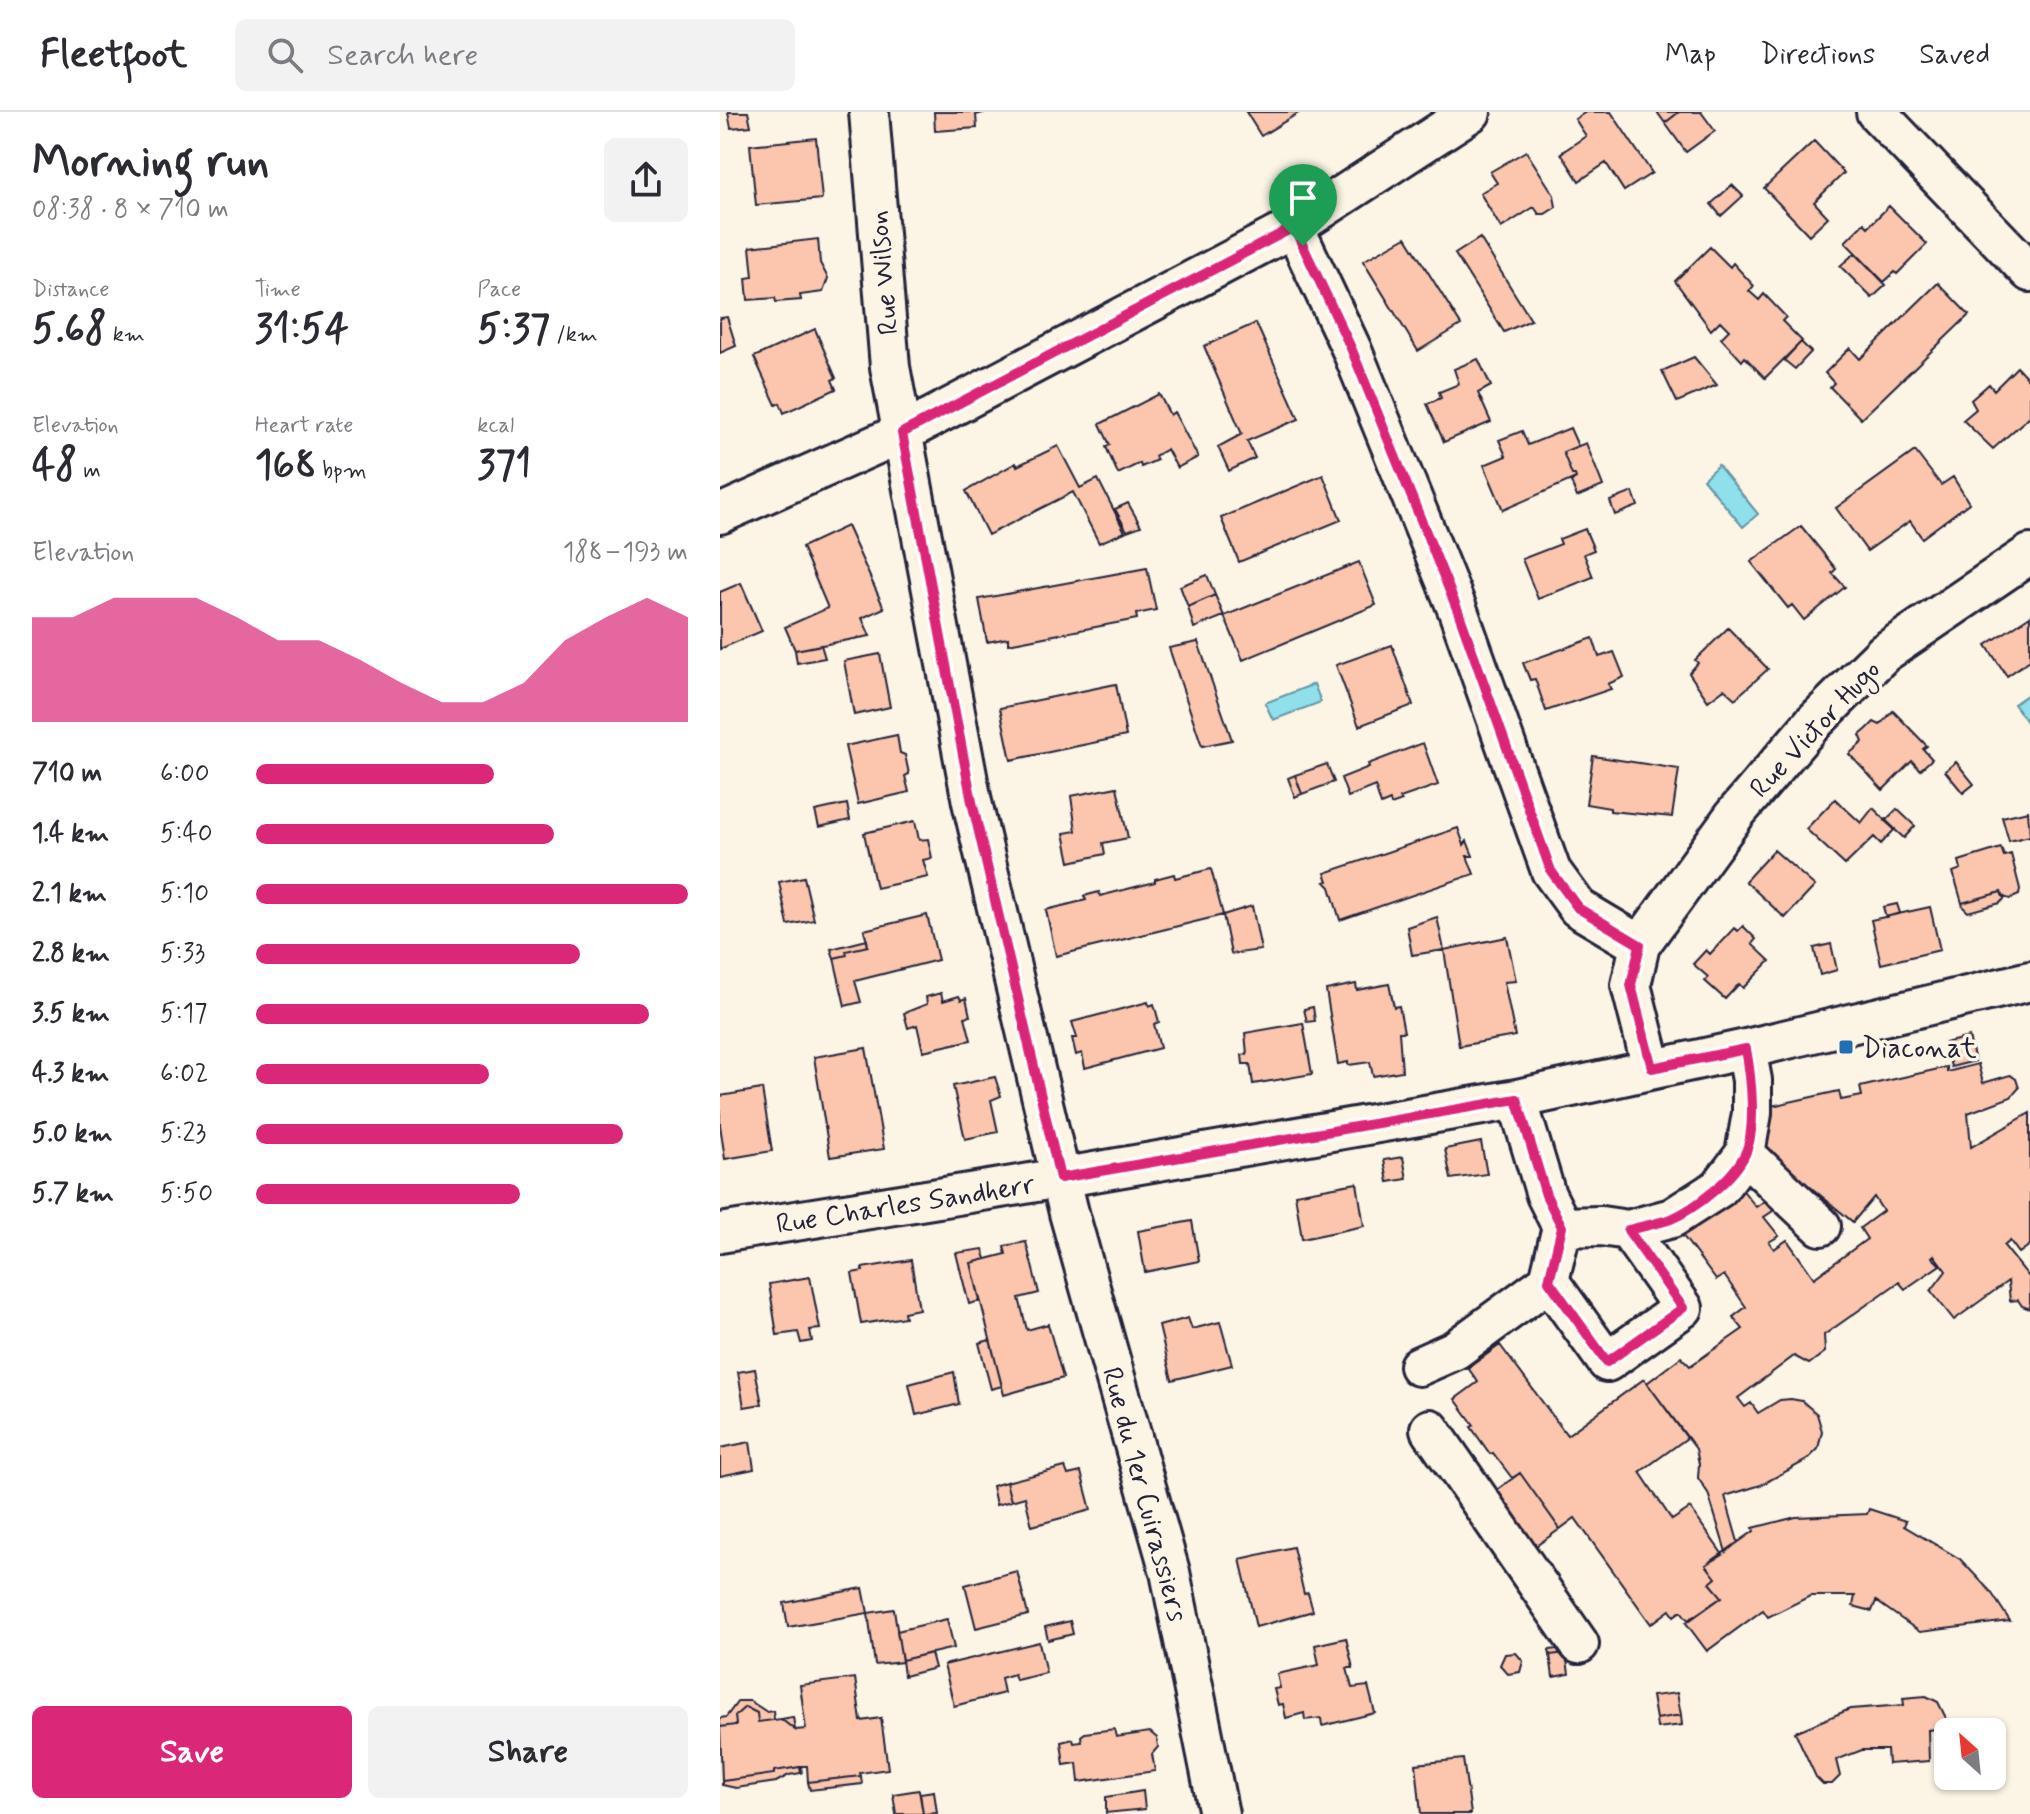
<!DOCTYPE html>
<meta charset="utf-8">
<style>
body{margin:0;font-family:Mynerve,sans-serif;background:#f2f2f3;color:#2b2b33;height:100vh;display:flex;flex-direction:column;font-size:30px;white-space:nowrap}
*{box-sizing:border-box;margin:0}
p{font-size:26px;color:#7c7c81}
.icon{flex:none;width:44px;height:44px;fill:none;stroke:currentColor;stroke-width:2;stroke-linecap:round;stroke-linejoin:round}
.map{position:relative;flex:1;overflow:hidden}
.details{display:flex;flex-direction:column;background:#fff;width:720px}
.details>*{flex:none}
.needle{width:52px;rotate:333deg}
.buttons{position:absolute;left:1214px;top:1606px;display:grid;gap:16px}
.buttons a{display:grid;place-items:center;width:72px;height:72px;border-radius:12px;background:#fff;box-shadow:0 2px 6px #0004;font-size:40px}
.pin{position:absolute;display:grid;place-items:center;width:68px;height:68px;color:#fff;margin:-82px -34px;border-radius:50% 50% 50% 0;rotate:-45deg;box-shadow:0 0 8px #0007}
.pin .icon{rotate:45deg}
.round{display:grid;place-items:center;flex:none;width:84px;height:84px;border-radius:12px;background:#f2f2f3}
.summary{display:flex;align-items:center;justify-content:space-between;height:136px;padding:0 32px}
h1{font-size:44px;font-weight:700;line-height:60px}
.figures{display:grid;grid-template-columns:repeat(3,1fr);gap:12px;height:136px;padding:8px 32px}
.figures div{display:grid;align-content:center}
.figures b{font-size:40px;font-weight:700}
.figures small{font-size:22px;font-weight:400}
.figures p{font-size:22px}
.chart{height:224px;padding:16px 32px}
.chart p{display:flex;justify-content:space-between}
.chart svg{width:100%;height:144px;margin-top:8px;fill:#db2777;opacity:.7}
.button{display:flex;gap:16px;margin-top:auto;padding:16px 32px}
.button a{flex:1;height:92px;border-radius:12px;background:#db2777;color:#fff;font-size:32px;font-weight:700;line-height:92px;text-align:center}
.button a+a{background:#f2f2f3;color:#2b2b33}
ul{padding:0 32px;list-style:none;font-size:26px}
li{display:grid;grid-template-columns:128px 96px 1fr;align-items:center;height:60px}
li i{height:20px;border-radius:10px;background:#db2777}
header{display:flex;align-items:center;gap:48px;box-sizing:border-box;height:112px;padding:0 40px;background:#fff;border-bottom:2px solid #e1e1e2}
header strong{font-size:38px}
nav{display:flex;gap:44px;margin-inline-start:auto;font-size:28px}
.search{width:560px;height:72px;background:#f2f2f3;display:flex;align-items:center;gap:20px;box-sizing:border-box;padding:0 28px;border-radius:12px;color:#7c7c81;font-size:30px}
main{display:flex;flex:1;min-height:0}
.map>svg:first-child{display:block}
.water{fill:#8fe0eb;stroke:#6394a5;stroke-width:2}
.building{fill:#fbc6ad;stroke:#22223b;stroke-width:2}
.lines{fill:none;stroke-linecap:round;stroke-linejoin:round}
.minor-casing{stroke:#22223b;stroke-width:44}
.minor{stroke:#fcf5e5;stroke-width:38}
.route-casing{stroke:#fff;stroke-width:16}
.route{stroke:#db2777;stroke-width:10}
.poi-dot{fill:#1f6fb2;stroke:#fcf5e5;stroke-width:3}
.labels{text-anchor:middle;stroke-width:7;stroke-linejoin:round;paint-order:stroke}
.street-label{font-size:28px;fill:#22223b;stroke:#fcf5e5}
.poi-label{font-size:28px;fill:#22223b;stroke:#fcf5e5;text-anchor:start}
</style>
<header>
<strong>Fleetfoot</strong>
<div class="search"><svg class="icon" aria-label="search" viewBox="0 0 24 24"><circle cx="10" cy="10" r="6"/><path d="M15 15l6 6"/></svg>Search here</div>
<nav><a>Map</a><a>Directions</a><a>Saved</a></nav>
</header>
<main>
<section class="details">
<div class="summary"><div><h1>Morning run</h1><p>08:38 · 8 × 710 m</p></div><a class="round"><svg class="icon" aria-label="share" viewBox="0 0 24 24"><path d="M12 15V3M7 8l5-5 5 5M5 13v7h14v-7"/></svg></a></div>
<div class="figures">
<div><p>Distance</p><b>5.68<small> km</small></b></div>
<div><p>Time</p><b>31:54</b></div>
<div><p>Pace</p><b>5:37<small> /km</small></b></div>
</div>
<div class="figures">
<div><p>Elevation</p><b>48<small> m</small></b></div>
<div><p>Heart rate</p><b>168<small> bpm</small></b></div>
<div><p>kcal</p><b>371</b></div>
</div>
<div class="chart"><p><span>Elevation</span>188–193 m</p>
<svg viewBox="0 0 160 44" preserveAspectRatio="none"><path d="M0 44V12L10 12L20 6L30 6L40 6L50 12L60 19L70 19L80 25L90 32L100 38L110 38L120 32L130 19L140 12L150 6L160 12V44z"/></svg>
</div>
<ul>
<li><b>710 m</b>6:00<i style="width:55%"></i></li>
<li><b>1.4 km</b>5:40<i style="width:69%"></i></li>
<li><b>2.1 km</b>5:10<i style="width:100%"></i></li>
<li><b>2.8 km</b>5:33<i style="width:75%"></i></li>
<li><b>3.5 km</b>5:17<i style="width:91%"></i></li>
<li><b>4.3 km</b>6:02<i style="width:54%"></i></li>
<li><b>5.0 km</b>5:23<i style="width:85%"></i></li>
<li><b>5.7 km</b>5:50<i style="width:61%"></i></li>
</ul>
<div class="button"><a>Save</a><a>Share</a></div>
</section>
<div class="map">
<svg width="1310" height="1702" viewBox="0 0 1310 1702">
<rect width="100%" height="100%" fill="#fcf5e5"/>
<filter id="ink" filterUnits="userSpaceOnUse"><feTurbulence type="fractalNoise" baseFrequency=".0125" numOctaves="2"/><feDisplacementMap in="SourceGraphic" scale="16" xChannelSelector="R" yChannelSelector="G"/><feConvolveMatrix kernelMatrix="1 2 1 2 8 2 1 2 1" color-interpolation-filters="sRGB"/></filter>
<g filter="url(#ink)">
<path class="water" d="M998 353 1038 402 1023 415 983 367Z
M594 572 601 590 553 608 545 591Z
M1310 581V607L1307 610 1294 592Z"/>
<path class="building" d="M8 0H28L31 14 11 16Z
M214 0H266L256 3 257 16 215 19Z
M526 0H580L541 24Z
M866 0H891L932 61 904 79 886 51 859 69 841 41 866 24 855 7Z
M937 0H959L945 11Z
M959 0H981L995 19 966 40 945 11Z
M96 26 102 87 36 93 30 33Z
M1094 29 1124 61 1094 90 1108 105 1089 123 1044 76Z
M806 39 834 83 836 95 825 102H819L814 95 781 116 760 81 777 71 770 60Z
M1012 73 1023 84 1001 104 991 92Z
M1169 94 1207 132 1177 162 1175 160 1164 170 1125 130 1144 111 1148 115Z
M686 125 741 213 698 239 643 149Z
M760 126 811 208 784 220 735 142Z
M98 127 100 151 108 166 103 180 80 183 81 188 56 190 55 186 28 188 26 166 33 165 30 135Z
M990 135 1010 155 1013 151 1034 174 1029 179 1039 188 1044 182 1066 205 1062 209 1082 229 1045 266 1025 245 1022 249 1001 226 1009 218 1000 209 991 218 955 169Z
M1135 141 1166 173 1152 186 1120 154Z
M1218 171 1249 203 1141 307 1110 275 1114 271 1105 261 1130 236 1140 247Z
M7 205 16 234 0 241V206Z
M536 211 579 307 527 329 535 346 509 359 498 335 522 322 484 234Z
M95 217 116 266 112 268 116 277 64 301 60 291 56 293 34 245Z
M1081 230 1091 240 1075 257 1064 248Z
M974 245 997 273 957 290 942 259Z
M758 247 771 274 758 281 771 310 724 330 707 292 721 286 719 280 739 272 734 257Z
M1297 255 1310 269V304L1273 337 1243 308 1256 297 1251 288 1269 272 1274 278Z
M439 282 450 303 454 300 478 345 457 356 447 337 435 344 437 348 421 355 420 351 398 362 386 335 390 333 380 312Z
M850 316 858 334 843 340 852 363H855L856 366 783 398 764 353 786 344 779 328 802 319 808 333Z
M866 331 883 374 857 385 851 370 856 366 855 363H852L843 340Z
M338 334 360 376 378 367 405 420 379 431 353 380 268 423 246 379 296 351 297 354Z
M1195 339 1221 373 1233 365 1249 391 1202 426 1190 409 1147 439 1116 396Z
M603 363 621 408 519 450 501 406Z
M913 380 918 394 895 403 890 389Z
M408 391 421 414 407 419 395 397Z
M127 414 164 496 142 506 150 524 75 538 65 515 108 496 82 435Z
M1081 414 1116 457 1112 461 1125 475 1084 508 1072 493 1068 496 1031 450Z
M865 417 874 438 864 442 873 465 818 487 802 447 841 432 839 427Z
M639 450 656 493 523 548 504 504Z
M427 456 436 498 416 502 417 507 288 532V526L267 530 259 487Z
M487 463 495 483 468 495 460 474Z
M21 471 42 519 0 537V480Z
M495 483 504 504 474 516 468 495Z
M1310 504V548L1287 564 1266 533Z
M1008 516 1048 557 1015 587 1004 577 988 589 969 561 978 551 975 548Z
M873 526 879 545 894 540 904 565 888 572 891 577 826 599 815 567 810 568 803 551Z
M478 530 512 628 482 634 449 536Z
M101 533 105 546 77 551 75 538Z
M672 533 693 593 639 614 616 553Z
M160 542 170 595 134 603 124 549Z
M396 572 406 624 291 648 280 596Z
M1173 599 1207 634 1203 637 1212 647 1200 658 1192 649 1163 678 1129 642 1143 630 1140 623 1147 617 1154 610 1160 613Z
M177 623 180 641 185 643 189 662 185 664 189 680 138 692 125 634Z
M703 631 718 673 680 686 682 689 671 693 670 689 661 693 655 674 628 685 621 666 649 655 648 652Z
M873 644 959 657 952 705 890 699V696L866 692Z
M1236 650 1254 672 1243 681 1225 659Z
M607 652 614 670 582 682 575 663Z
M575 663 582 682 575 685 568 666Z
M397 675 408 726 383 731 385 742 350 750 344 721 356 719 351 684Z
M1115 687 1141 711 1153 696 1175 717 1161 732 1154 725 1125 753 1086 717Z
M127 692 130 708 99 715 95 699Z
M1177 697 1195 714 1184 726 1165 709Z
M1308 699 1310 724 1289 729 1282 705Z
M195 709 199 728 208 727 212 746 203 748 208 765 156 776 144 721Z
M738 716 744 733 747 729 753 744H747L754 762 620 808 610 775 605 770 608 769 605 761Z
M1281 736 1284 744 1291 742 1300 777 1299 783 1290 787 1283 785 1281 780 1242 791 1233 760 1241 757 1239 749Z
M1054 738 1095 774 1065 806 1025 769Z
M491 757 503 803 336 844 326 798 366 788 364 784 379 780 380 784 435 770V767L454 762 455 766Z
M84 765 94 808 68 813 59 770Z
M1281 780 1285 786 1280 791 1248 800 1243 795 1242 791Z
M1177 792 1180 801 1166 805 1163 795Z
M532 794 541 838 511 842 503 803Z
M1210 795 1220 838 1161 852 1151 808Z
M207 803 218 848 135 869 141 890 125 894 114 846 127 843 126 839 148 834 144 818Z
M717 805 724 838 692 843 687 815Z
M1023 814 1036 827 1032 832 1050 849 1023 876 1019 872 1005 887 985 869 988 865 973 852 986 838 990 842 1014 816 1018 819Z
M787 825 796 869 784 870 795 924 739 934 724 838Z
M147 828 148 834 126 839 127 843 114 846 111 837Z
M1111 832 1117 858 1100 863 1094 836Z
M636 872 637 878 669 872 674 895 679 894 684 920H679L682 959 653 964 650 950 628 953V950L618 952 606 878Z
M221 881 223 889 239 884 241 888 246 886 250 904 245 905 251 928 203 939 197 913 188 916 184 901 207 892 206 885Z
M428 890 429 894 434 892 439 910 434 912 440 936 365 956 362 941 356 943 352 926H357L352 910Z
M593 895 595 909 587 910 584 897Z
M583 911 592 962 533 972 530 952H523L522 943 527 942 525 921Z
M1249 925 1255 949 1231 955 1225 931Z
M146 936 164 1037 110 1045 94 945Z
M1258 952 1263 971 1290 963 1296 967 1299 976 1291 985 1248 1001 1251 1035 1310 1001V1133L1299 1141 1290 1129 1284 1134 1310 1166V1197L1302 1194 1298 1188 1290 1189 1288 1169 1234 1208 1211 1179 1226 1159 1214 1143 1212 1145 1220 1153 1185 1177 1179 1170 1104 1223 1105 1240 1089 1252 1074 1244 1018 1286 1025 1295 1031 1291 1038 1301 1060 1288 1071 1287 1082 1289 1097 1302 1102 1319 1098 1337 1087 1348 1041 1373 1005 1384 1018 1430 1006 1440 988 1381 978 1366 979 1352 976 1337 927 1271 961 1245 970 1254 1023 1217 1013 1205 1026 1195 1004 1163 996 1168 960 1120 1021 1076 1036 1095 1046 1088 1053 1099 1044 1105 1059 1124 1049 1130 1054 1137 1067 1128 1094 1166 1147 1127 1140 1116 1163 1099 1154 1085 1133 1110 1045 1038 1047 995 1119 979 1121 988 1142 984 1140 975 1227 955V960Z
M275 965 281 984 271 988 278 1020 245 1027 233 974Z
M42 977 52 1039 5 1047 0 1013V984Z
M761 1030 767 1062 731 1067 725 1037Z
M683 1045 687 1067 668 1070 664 1048Z
M637 1071 644 1114 582 1127 575 1082Z
M472 1109 479 1149 425 1160 418 1119Z
M306 1130 319 1181 299 1186 307 1218 328 1212 343 1266 284 1283 251 1151 286 1142 284 1134Z
M263 1137 266 1147 251 1151 260 1189 249 1192 236 1141Z
M191 1148 199 1197 184 1200 185 1205 141 1212 132 1161 143 1159 142 1156Z
M90 1165 100 1217 90 1218 92 1229 81 1231 78 1220 57 1223 49 1172Z
M468 1206 472 1217 500 1210 512 1253 452 1268 439 1214Z
M270 1228 282 1274 271 1277 259 1231Z
M780 1233 847 1323 924 1267 967 1326 920 1360 952 1408 970 1396 1003 1443 986 1453 996 1466 990 1471 1002 1485 968 1508 961 1499 954 1504 950 1498 931 1512 855 1406 840 1417 800 1361 792 1366 773 1341 770 1342 751 1315 754 1313 735 1287 758 1270 748 1256Z
M35 1257 42 1292 24 1295 18 1260Z
M234 1260 239 1292 196 1303 189 1272Z
M30 1330 34 1357 0 1364V1336Z
M345 1355 348 1363 361 1360 371 1398 312 1414 305 1385 291 1389 286 1370Z
M800 1361 840 1417 813 1436 774 1380Z
M286 1370 291 1389 276 1393 272 1374Z
M1149 1397 1186 1409 1184 1414 1240 1447 1271 1480 1290 1509 1200 1520 1156 1489 1152 1499 1133 1494 1135 1484H1090L1048 1505 1043 1498 987 1539 966 1511 1002 1485 990 1471 996 1466 986 1453 1034 1419 1033 1416 1076 1405 1147 1402Z
M573 1435 584 1482 588 1481 593 1499 536 1515 520 1447Z
M297 1459 308 1503 256 1516 245 1473Z
M143 1476 148 1501 68 1515 64 1491Z
M174 1497 182 1550 155 1553 148 1501Z
M227 1507 234 1536 182 1548 177 1519Z
M350 1509 353 1522 328 1528 325 1515Z
M626 1526 633 1556H627L632 1576 648 1574 655 1601 602 1614 601 1606 585 1608 584 1601 566 1606 563 1592 558 1593 554 1577 560 1576 557 1562 599 1553 595 1533Z
M319 1530 326 1561 296 1568 294 1562 281 1566 284 1581 234 1594 224 1553Z
M845 1536 846 1541 830 1543 829 1538Z
M211 1541 215 1556 184 1564 182 1548Z
M796 1541 803 1549 800 1560 788 1562 780 1553 785 1542Z
M846 1541 849 1562 833 1565 830 1543Z
M135 1566 141 1609 161 1606 168 1657 140 1661 141 1664 88 1670 87 1654H81L82 1661 80 1655 54 1659V1662L2 1669 0 1615 16 1613 15 1604 25 1595 37 1601 38 1610 61 1607 75 1618 86 1617 80 1573Z
M957 1581 961 1603 936 1607 932 1584Z
M1206 1584 1218 1590 1226 1606 1224 1616 1208 1618 1209 1649 1168 1652 1167 1638H1142L1116 1648 1120 1664 1112 1672H1103L1096 1665 1075 1620 1130 1597 1184 1593 1183 1586Z
M18 1589H30L47 1600 53 1599 54 1608 38 1610 37 1601 25 1595 15 1604 16 1613 0 1615V1606L6 1605Z
M961 1603 962 1613 937 1616 936 1607Z
M73 1605 75 1618 61 1607Z
M394 1617 396 1625 430 1620 437 1626 438 1635 432 1642 435 1659 359 1670 357 1651 344 1653 341 1630 353 1627 354 1631 362 1630 361 1624 365 1621Z
M743 1647 751 1702H701L696 1652Z
M80 1655 81 1661 69 1663 56 1670 16 1676 2 1673V1669L54 1662V1659Z
M141 1664 142 1672 90 1678 88 1670Z
M199 1678 203 1702H176L173 1682Z
M214 1679 217 1701 203 1702 200 1681Z
M423 1679 425 1697 386 1701V1685Z"/>
<g class="lines">
<g class="minor-casing">
<path id="minor" d="M149 0 170 255 252 690 349 1101 450 1460 499 1702
M1156 0 1310 160
M574 115 631 236 738 499 831 759 858 796 920 833
M0 402 182 321 574 115 751 0
M932 956 911 873 920 833 1016 701 1092 612 1164 541 1310 442
M797 987 826 1083 842 1115 881 1114 908 1118 952 1106 999 1076 1025 1042 1032 1001V968L1026 937
M1025 1042 1101 1114
M0 1121 293 1074 797 987 1026 937 1310 869
M829 1169 887 1250 963 1196 908 1118
M699 1254 735 1238 829 1169 842 1115
M710 1317 859 1532"/>
</g>
<use href="#minor" class="minor"/>
</g>
</g>
<g class="lines" filter="url(#ink)">
<g class="route-casing">
<path id="route" d="M574 115 631 236 738 499 831 759 858 796 920 833 911 873 932 956 1026 937C1031 964 1037 1017 1025 1042 1014 1066 975 1097 951 1107 937 1112 922 1114 908 1118L963 1196 887 1250 829 1169 842 1115 826 1083 797 987 340 1066 252 690 182 321Z"/>
</g>
<use href="#route" class="route"/>
</g>
<rect class="poi-dot" x="1118" y="927" width="16" height="16" rx="4"/>
<g class="labels">
<g class="street-label">
<text transform="translate(162 161) rotate(-95)" y="10">Rue Wilson</text>
<text transform="translate(1094 616) rotate(-47)" y="10">Rue Victor Hugo</text>
<text transform="translate(185 1091) rotate(-9)" y="10">Rue Charles Sandherr</text>
<text transform="translate(426 1382) rotate(75)" y="10">Rue du 1er Cuirassiers</text>
</g>
<g class="poi-label">
<text x="1142" y="945">Diaconat</text>
</g>
</g>
</svg>
<div class="buttons">
<a><svg class="needle" viewBox="-14 -14 28 28"><path d="M0-13l5 13h-10z" fill="#e53935"/><path d="M0 13l5-13h-10z" fill="#7c7c81"/></svg></a>
</div>
<div class="pin" style="left:583px;top:134px;background:#1e9e55"><svg class="icon" aria-label="arrive" viewBox="0 0 24 24"><path d="M6 21V4h12l-3 4 3 4H6"/></svg></div>
</div>
</main>
